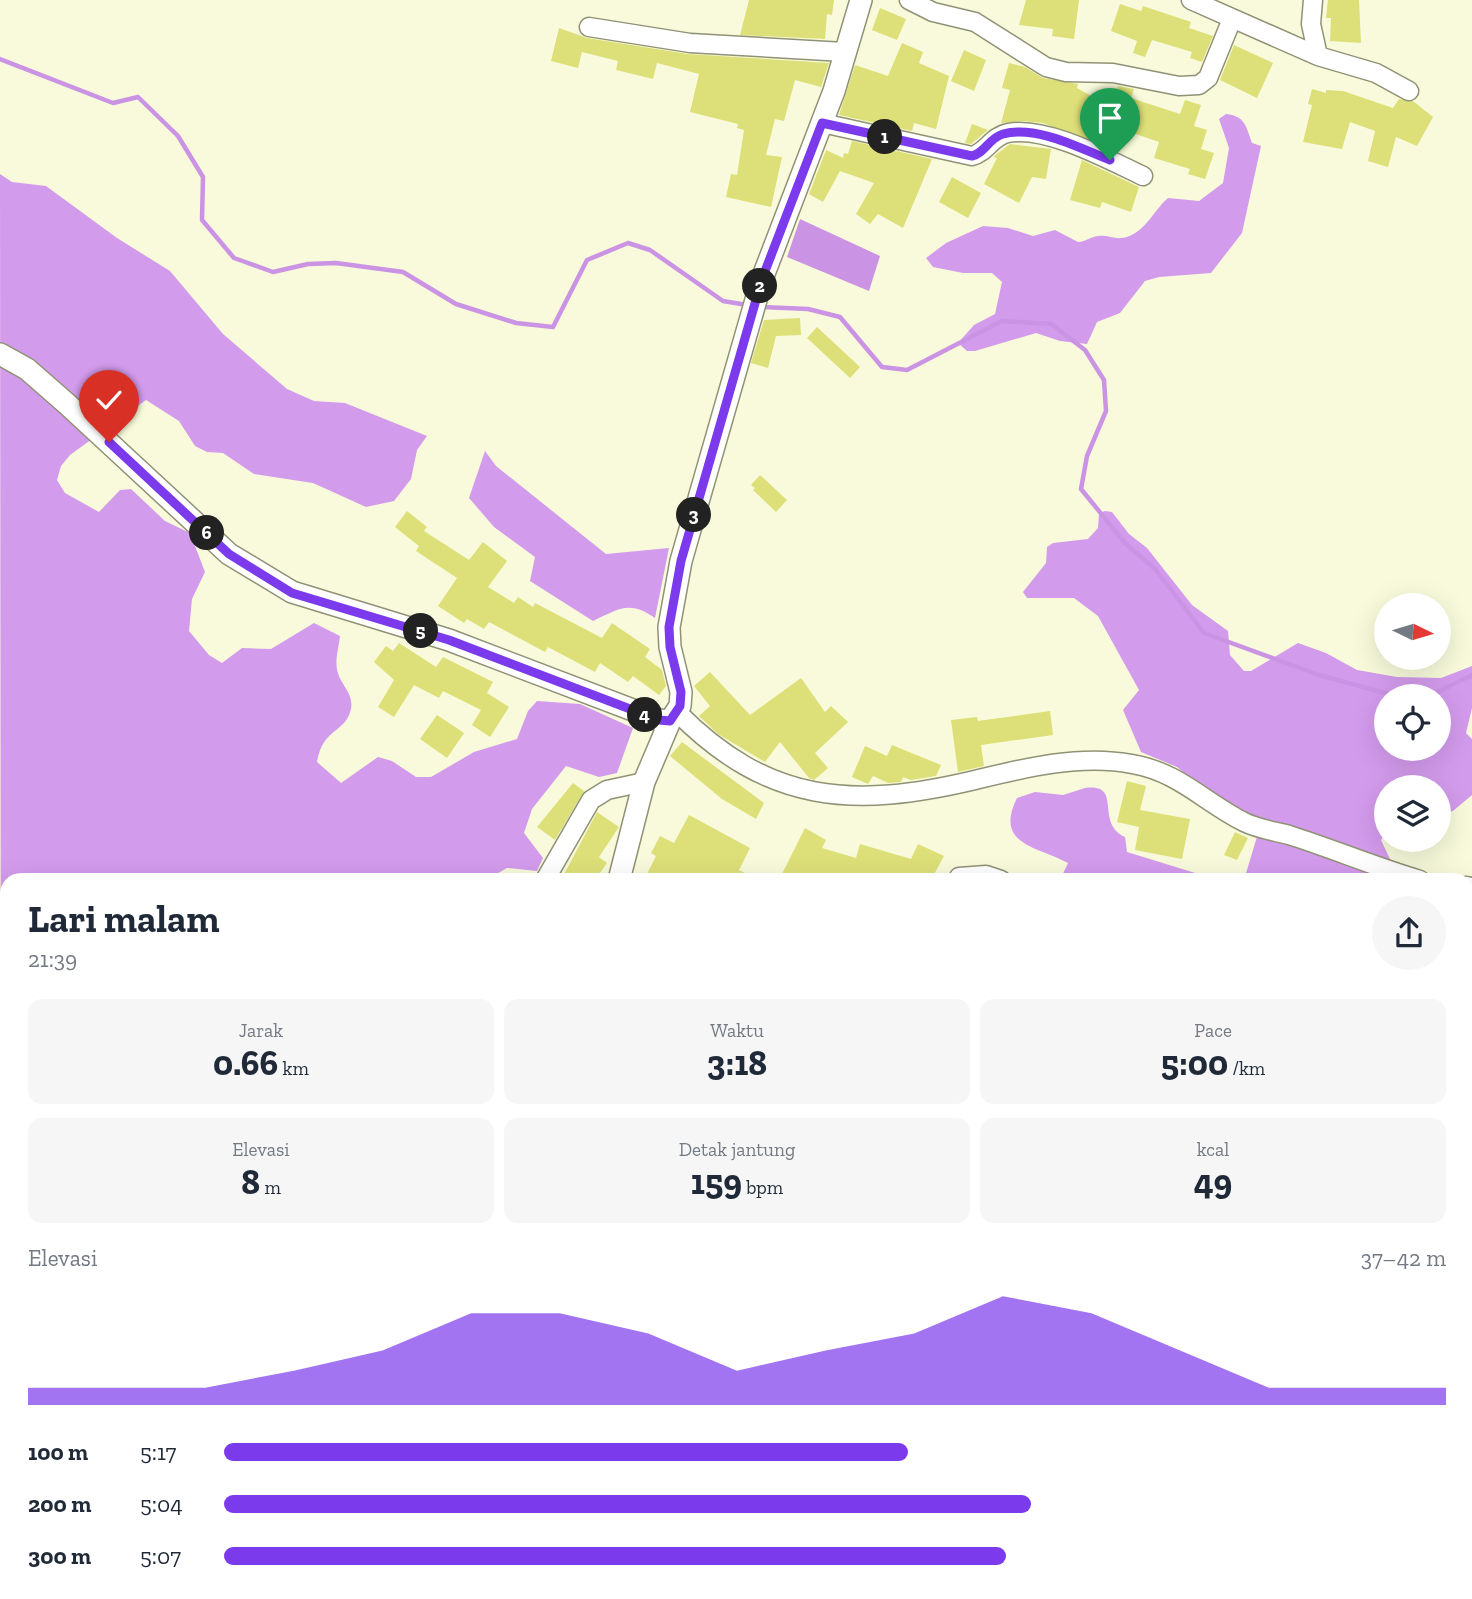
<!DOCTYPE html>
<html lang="id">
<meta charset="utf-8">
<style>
body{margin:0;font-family:"Zilla Slab",serif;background:#f6f6f7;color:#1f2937;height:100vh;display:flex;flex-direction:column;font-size:26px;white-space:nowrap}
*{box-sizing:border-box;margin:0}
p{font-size:23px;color:#747a83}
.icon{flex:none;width:38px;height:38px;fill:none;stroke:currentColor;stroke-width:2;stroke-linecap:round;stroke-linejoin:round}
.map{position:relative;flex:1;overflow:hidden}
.sheet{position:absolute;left:0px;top:873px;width:1474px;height:726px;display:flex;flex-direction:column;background:#fff;border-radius:21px 21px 0 0;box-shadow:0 7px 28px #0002}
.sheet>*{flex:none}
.needle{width:46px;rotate:95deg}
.tools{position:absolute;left:1374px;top:593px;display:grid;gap:14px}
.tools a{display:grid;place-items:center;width:77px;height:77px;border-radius:50%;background:#fff;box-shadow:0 7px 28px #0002;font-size:35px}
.pin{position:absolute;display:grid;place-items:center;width:60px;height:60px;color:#fff;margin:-72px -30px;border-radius:50% 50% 50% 0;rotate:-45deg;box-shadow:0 0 7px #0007}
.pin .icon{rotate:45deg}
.km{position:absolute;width:35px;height:35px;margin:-18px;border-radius:50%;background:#222;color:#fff;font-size:19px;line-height:35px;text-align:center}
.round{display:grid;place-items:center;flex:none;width:74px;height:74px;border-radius:37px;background:#f6f6f7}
.summary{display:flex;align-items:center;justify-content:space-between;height:119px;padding:0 28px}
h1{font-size:38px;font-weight:700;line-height:52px}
.metrics{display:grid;grid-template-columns:repeat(3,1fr);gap:10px;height:119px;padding:7px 28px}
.metrics div{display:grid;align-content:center;border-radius:14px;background:#f6f6f7;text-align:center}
.metrics b{font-size:35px;font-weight:700}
.metrics small{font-size:19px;font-weight:400}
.metrics p{font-size:19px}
.chart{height:196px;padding:14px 28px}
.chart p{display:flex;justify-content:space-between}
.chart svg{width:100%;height:126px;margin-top:7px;fill:#7c3aed;opacity:.7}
ul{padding:0 28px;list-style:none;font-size:23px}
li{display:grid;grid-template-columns:112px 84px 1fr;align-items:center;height:52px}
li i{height:18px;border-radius:9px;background:#7c3aed}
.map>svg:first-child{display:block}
.forest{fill:#d39bec;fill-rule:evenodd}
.water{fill:#cb93e4}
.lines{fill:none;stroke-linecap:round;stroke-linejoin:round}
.stream{stroke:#cb93e4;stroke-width:4.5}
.building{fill:#dde078}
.minor-casing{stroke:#909275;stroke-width:21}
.tertiary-casing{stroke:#909275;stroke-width:24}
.minor{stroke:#fff;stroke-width:18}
.tertiary{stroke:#fff;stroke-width:21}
.route-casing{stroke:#fff;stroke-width:14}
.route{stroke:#7c3aed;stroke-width:9}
</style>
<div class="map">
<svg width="1472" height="1599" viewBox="0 0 1472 1599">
<rect width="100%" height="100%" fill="#f8fadb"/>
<path class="forest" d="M1226 114C1245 116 1246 126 1252 143L1261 146 1242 233 1211 273 1159 277 1145 281 1120 313 1097 322 1087 344 1060 341 1036 333 975 351H967L958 343 974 325 995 314 1002 282 992 273H963L933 267 926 258 946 243 983 226 1008 228 1033 236 1055 230 1078 242C1086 242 1091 236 1099 236 1107 235 1114 239 1122 238 1144 235 1153 211 1168 198L1199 201 1223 183 1229 148 1219 119Z
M0 174 12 182 46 186 117 238 170 271 223 334 287 389 314 401 345 403 427 436 417 450 411 479 394 501 366 507 313 483 254 474 223 453 207 452 195 446 179 421 146 400 70 455 61 466 57 480 65 493 99 512 120 490 131 489 165 521 190 533 205 572 192 599 189 631 209 655 222 663 242 648 271 649 314 623 340 636C339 646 335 659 337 669 339 684 354 692 351 709 345 734 323 727 317 762L341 783 378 757 392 761 416 777H431L474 752 517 739 528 711 537 701 580 704 633 728 617 773 599 777 566 766 532 809 524 833 543 858 537 871 507 868 486 880H7V1214H1Z
M485 451 496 466 606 554 669 548 655 618C629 600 619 609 593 621L530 581 535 557 494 527 469 498Z
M1105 511 1112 512 1129 534 1147 548 1192 605 1228 631 1230 655 1244 671H1251L1298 643 1326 653 1357 670 1397 677 1441 678 1472 666V708L1466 733 1472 739V795L1453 811 1439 816 1438 788H1386V832L1381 840 1400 880H1244L1262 820 1214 797 1177 767 1141 752 1123 710 1139 690 1098 616 1074 598H1027L1023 592 1046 563 1047 547 1053 543 1088 539 1098 528 1099 513ZM1386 696H1438V749H1386Z
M1085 788C1124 783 1094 823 1125 837L1127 852 1218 880H1060L1068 863C1037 846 994 845 1017 798L1035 792 1063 795Z
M1472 894V976L1467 975V895Z
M83 1592 532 1593 531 1599H83Z"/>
<path class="water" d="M800 219 880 256 869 291 787 257Z"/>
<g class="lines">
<path class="stream" d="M0 59 113 103 138 97 178 136 203 177 202 220 234 258 273 272 308 264 336 263 403 272 456 304 516 323 553 327 587 260 628 243 650 250 723 301 747 305
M759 307 808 309 840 317 882 367 907 370 1002 321 1051 324 1085 350 1104 380 1106 411 1087 456 1081 489 1125 543 1156 570 1204 633 1319 675 1396 696
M1430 696 1472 675
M0 1410 7 1413
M1466 1526H1472"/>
</g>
<path class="building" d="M749 0H834L832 15 827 14 825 39 740 35Z
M1026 0H1079L1074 39 1052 36 1053 29 1019 25Z
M1328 0H1359L1361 43 1330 41 1331 18H1326Z
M1120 4 1141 11 1143 6 1191 22 1189 28 1213 36 1202 62 1190 58 1192 52 1152 40 1145 57 1133 53 1137 41 1111 31Z
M880 8 906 19 897 40 872 30Z
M559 28 587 38 688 54 829 63 821 87 795 80 784 121 775 119 766 155 782 157 771 207 726 197 731 174 737 175 744 130 737 128 738 124 690 112 699 74 657 63 653 79 616 70 618 61 582 52 578 68 551 61Z
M902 43 923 52 919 63 949 76 936 129 914 123 912 131 839 115 855 65 888 76Z
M1234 45 1273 63 1257 98 1220 80Z
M964 50 986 60 974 91 951 81Z
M1009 63 1025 67 1043 78 1078 84 1077 88 1111 107 1118 86 1134 89 1131 98 1180 114 1185 100 1201 105 1194 126 1207 130 1201 149 1214 153 1205 179 1188 174 1190 169 1154 158 1159 142 1124 130 1115 150 1043 123 1023 121 1001 123 1010 90 1002 88Z
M1312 89 1326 93V90L1343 91 1393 108 1399 99 1413 101 1433 117 1417 146 1396 137 1388 167 1368 161 1375 131 1350 122 1342 149 1303 142 1312 105 1308 104Z
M972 124 988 130 971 144 965 143Z
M852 141 932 159 903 228 878 214 870 224 856 214 874 183 840 171 823 202 809 194 826 150 843 158 844 153 848 154Z
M1010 144 1051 149 1046 179 1032 177 1019 203 984 184 997 158 993 157Z
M1082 160 1139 187 1131 212 1102 202 1100 208 1070 200Z
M952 177 981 193 968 218 939 202Z
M800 318 801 335 776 336 768 368 751 363 764 320Z
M817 327 860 367 850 378 807 338Z
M760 475 787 500 776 512 753 490 755 488 751 485Z
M407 511 427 527 424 531 469 560 483 542 507 561 488 587 514 603 518 597 533 607 535 603 602 638 612 623 650 649 645 657 662 670 666 686 659 695 633 676 628 682 600 663 595 672 548 647 545 652 489 622 484 629 467 619 464 623 438 606 457 578 416 551 419 546 395 527Z
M399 643 436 667 443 657 493 682 487 693 509 707 490 737 472 725 481 710 443 691 439 698 414 685 394 717 378 707 394 680 374 662 386 646 393 651Z
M710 672 750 715 801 678 825 712 831 706 848 722 815 753 828 768 814 780 809 778 780 742 765 762 718 734 699 716 710 706 694 686Z
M1050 711 1053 735 981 745 984 766 958 772 951 720 977 717 978 721Z
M437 715 464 733 447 758 420 739Z
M682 742 764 803 756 819 722 799 670 756Z
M892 745 941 765 936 776 911 780 903 777 901 782 888 783 873 776 868 784 852 777 865 746 887 756Z
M1127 781 1146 786 1140 810 1190 819 1182 859 1135 850 1139 827 1117 822Z
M573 783 584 791 555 840 537 827Z
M597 812 619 827 599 857 607 863 595 880H561Z
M689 815 750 848 739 870 759 880H659L647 874 656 856 651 853 660 836 674 843Z
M805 828 826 840 822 848 856 858 860 844 911 859 918 844 944 856 931 880H779Z
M1235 832 1248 838 1237 860 1224 855Z"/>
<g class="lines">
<g class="minor-casing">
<path id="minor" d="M909 0 933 12 975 22 1046 67 1066 72 1113 73 1179 86 1199 85 1208 78 1232 19
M1191 0 1318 56 1376 73 1409 91
M1313 0 1311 24 1318 56
M589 27 690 43 844 52
M822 123 972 156C986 153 992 136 1008 133 1047 126 1107 159 1143 176
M677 712C768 804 853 809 975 780 1024 768 1080 754 1132 764 1179 772 1204 802 1244 822 1258 829 1274 831 1289 835 1333 849 1376 867 1420 880
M959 877 986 875 1001 880
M545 880 591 800 607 790 644 782
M1466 886 1472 887
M0 1295 7 1296
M0 1483 7 1476
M465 1592 499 1599"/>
</g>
<g class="tertiary-casing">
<path id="tertiary" d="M0 354 27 369 67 404 229 554 292 592 449 640 659 720 670 721 680 706 681 692 670 647 669 627 681 561 762 279 834 91 861 0
M619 880 644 782 670 721
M1466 1556 1472 1558"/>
</g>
<use href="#minor" class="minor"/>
<use href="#tertiary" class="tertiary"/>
</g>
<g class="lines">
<g class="route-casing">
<path id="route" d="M109 442 229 554 292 593 449 640 659 720 670 721 680 706 681 692 670 647 669 627 681 561 762 279 822 123 972 156C985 153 989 138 1003 134 1037 125 1079 148 1110 160"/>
</g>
<use href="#route" class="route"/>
</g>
</svg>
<div class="tools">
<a><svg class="needle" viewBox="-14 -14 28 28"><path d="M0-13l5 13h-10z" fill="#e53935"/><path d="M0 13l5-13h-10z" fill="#747a83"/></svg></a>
<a><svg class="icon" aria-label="locate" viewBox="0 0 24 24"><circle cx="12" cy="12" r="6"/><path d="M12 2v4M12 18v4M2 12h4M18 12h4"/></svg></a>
<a><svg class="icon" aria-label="layers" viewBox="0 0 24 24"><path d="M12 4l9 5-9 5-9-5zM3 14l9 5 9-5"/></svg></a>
</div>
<div class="pin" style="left:1110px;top:160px;background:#1e9e55"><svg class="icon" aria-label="arrive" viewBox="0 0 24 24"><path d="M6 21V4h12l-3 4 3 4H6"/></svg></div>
<div class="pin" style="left:109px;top:442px;background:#d93025"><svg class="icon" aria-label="check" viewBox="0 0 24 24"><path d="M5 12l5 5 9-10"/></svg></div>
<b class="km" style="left:885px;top:137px">1</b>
<b class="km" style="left:760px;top:286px">2</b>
<b class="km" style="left:694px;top:515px">3</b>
<b class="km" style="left:645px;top:715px">4</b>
<b class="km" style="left:421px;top:631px">5</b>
<b class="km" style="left:207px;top:533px">6</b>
<section class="sheet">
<div class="summary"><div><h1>Lari malam</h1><p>21:39</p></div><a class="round"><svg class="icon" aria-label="share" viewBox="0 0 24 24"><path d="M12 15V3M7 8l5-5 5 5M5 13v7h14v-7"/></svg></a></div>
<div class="metrics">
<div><p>Jarak</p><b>0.66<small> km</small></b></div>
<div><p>Waktu</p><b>3:18</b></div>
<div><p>Pace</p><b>5:00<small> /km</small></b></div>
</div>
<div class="metrics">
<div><p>Elevasi</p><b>8<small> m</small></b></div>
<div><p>Detak jantung</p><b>159<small> bpm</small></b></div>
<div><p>kcal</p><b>49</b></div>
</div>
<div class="chart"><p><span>Elevasi</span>37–42 m</p>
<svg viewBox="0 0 160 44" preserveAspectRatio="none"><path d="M0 44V38L10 38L20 38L30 32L40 25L50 12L60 12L70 19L80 32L90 25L100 19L110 6L120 12L130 25L140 38L150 38L160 38V44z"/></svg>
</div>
<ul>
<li><b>100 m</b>5:17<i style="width:56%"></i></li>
<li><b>200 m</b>5:04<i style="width:66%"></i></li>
<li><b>300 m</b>5:07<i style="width:64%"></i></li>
</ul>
</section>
</div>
